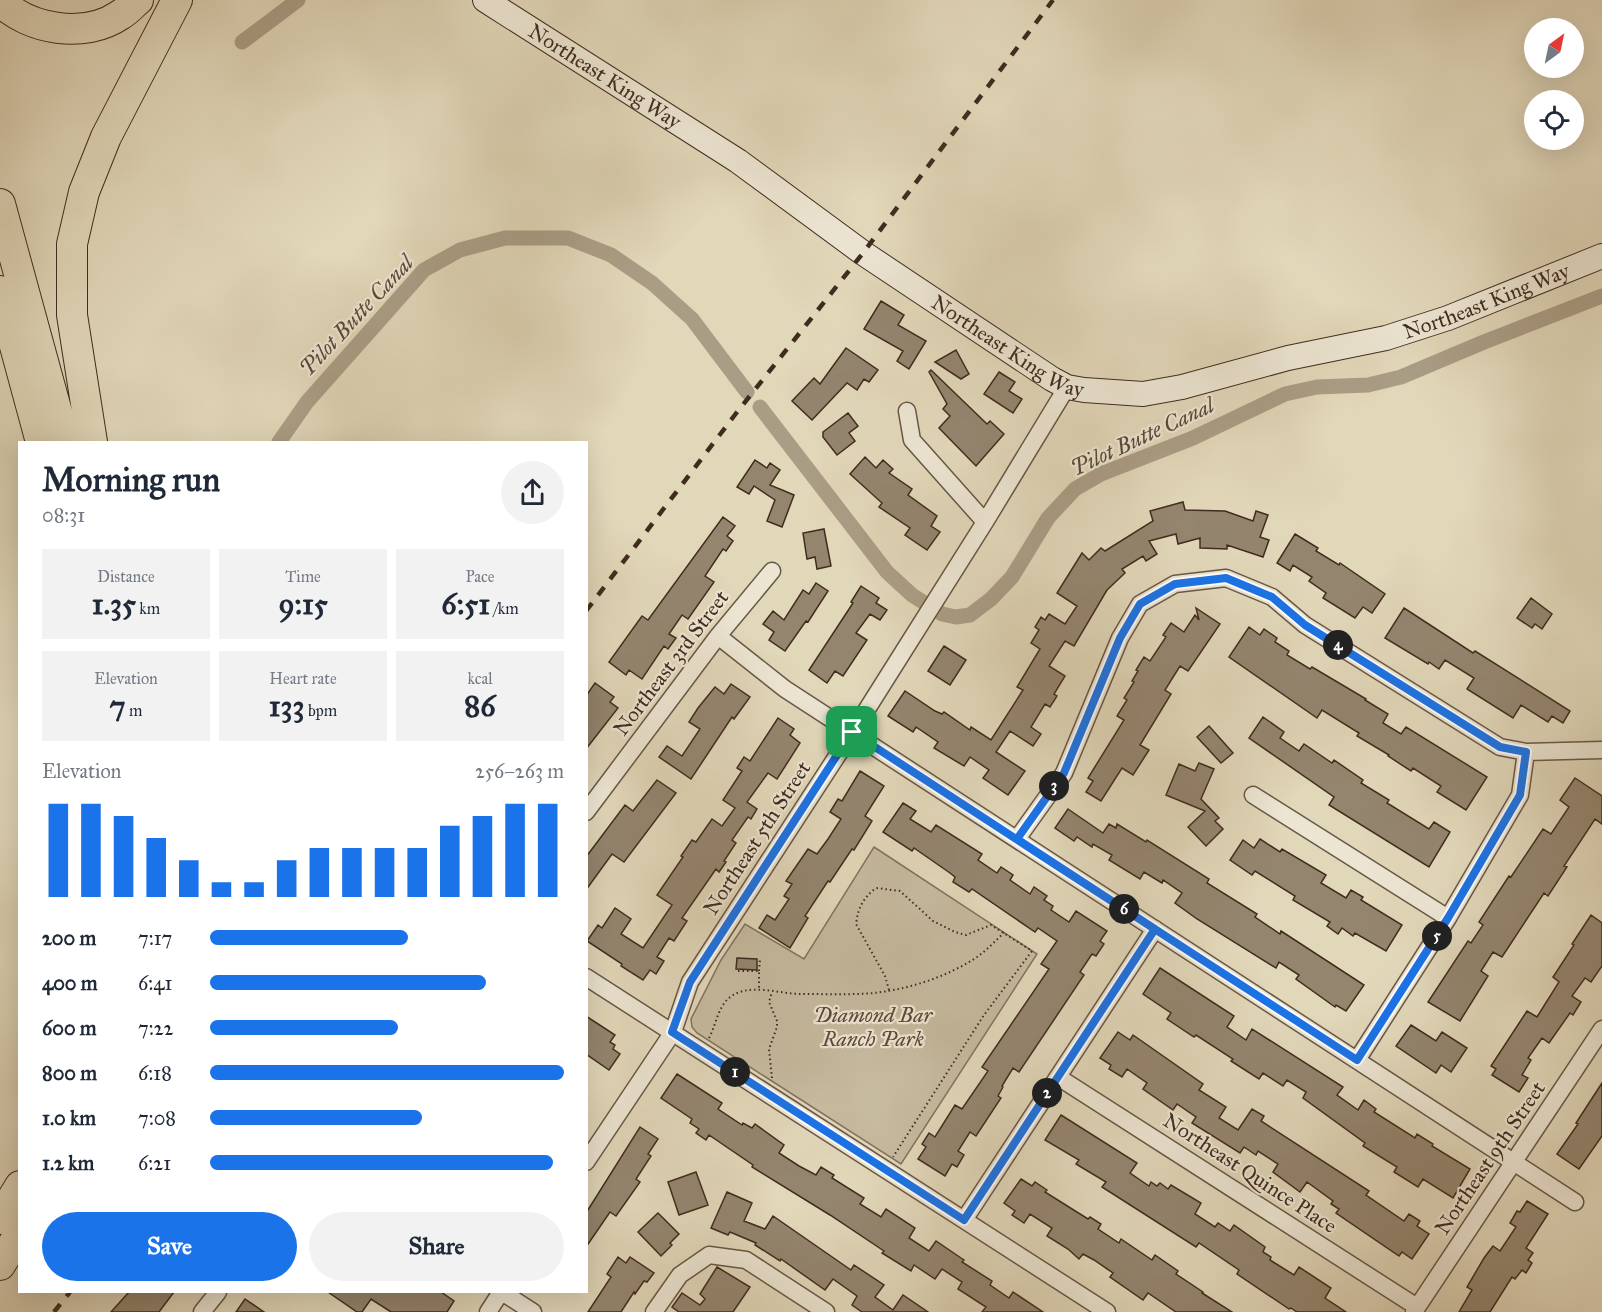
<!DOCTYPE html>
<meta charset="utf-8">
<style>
body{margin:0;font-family:"IM FELL Great Primer",serif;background:#f2f2f3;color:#1f2937;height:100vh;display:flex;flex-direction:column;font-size:22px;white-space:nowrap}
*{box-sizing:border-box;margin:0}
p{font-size:20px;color:#747a83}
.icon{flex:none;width:33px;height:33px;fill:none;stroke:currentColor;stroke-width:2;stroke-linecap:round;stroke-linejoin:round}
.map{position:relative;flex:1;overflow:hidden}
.drawer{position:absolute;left:18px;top:441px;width:570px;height:852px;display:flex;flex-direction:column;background:#fff;border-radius:0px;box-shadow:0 6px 24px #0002}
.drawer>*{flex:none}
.needle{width:39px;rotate:33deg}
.tools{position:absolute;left:1524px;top:18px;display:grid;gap:12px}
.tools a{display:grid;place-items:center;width:60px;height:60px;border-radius:50%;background:#fff;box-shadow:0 6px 24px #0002;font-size:30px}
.pin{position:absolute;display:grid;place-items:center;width:51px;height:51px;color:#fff;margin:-26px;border-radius:12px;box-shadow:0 3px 9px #0006}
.km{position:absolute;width:30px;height:30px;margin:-15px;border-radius:50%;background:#222;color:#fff;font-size:16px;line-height:30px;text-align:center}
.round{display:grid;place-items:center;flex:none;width:63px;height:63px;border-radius:32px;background:#f2f2f3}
.overview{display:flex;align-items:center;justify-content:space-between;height:102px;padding:0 24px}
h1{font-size:33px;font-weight:700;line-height:45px}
.stats{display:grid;grid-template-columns:repeat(3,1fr);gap:9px;height:102px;padding:6px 24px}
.stats div{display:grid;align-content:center;border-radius:0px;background:#f2f2f3;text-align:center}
.stats b{font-size:30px;font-weight:700}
.stats small{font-size:16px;font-weight:400}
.stats p{font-size:16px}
.chart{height:168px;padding:12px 24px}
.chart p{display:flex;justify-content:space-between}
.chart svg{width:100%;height:108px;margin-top:6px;stroke:#1a73e8;stroke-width:6}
.action{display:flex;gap:12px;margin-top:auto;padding:12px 24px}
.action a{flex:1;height:69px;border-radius:36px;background:#1a73e8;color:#fff;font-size:24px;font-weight:700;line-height:69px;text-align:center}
.action a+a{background:#f2f2f3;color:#1f2937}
ul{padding:0 24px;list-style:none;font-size:20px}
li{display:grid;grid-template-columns:96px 72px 1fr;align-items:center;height:45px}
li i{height:15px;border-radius:8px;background:#1a73e8}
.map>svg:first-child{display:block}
.green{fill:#c6ba9f;stroke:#83735f;stroke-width:1.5}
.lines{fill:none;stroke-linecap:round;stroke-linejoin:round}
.canal{stroke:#aa9d85;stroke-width:15}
.building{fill:#94856f;stroke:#402c1f;stroke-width:1.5}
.street-casing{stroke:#685746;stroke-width:19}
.secondary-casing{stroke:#402c1f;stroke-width:26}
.highway-casing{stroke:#402c1f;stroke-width:32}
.path{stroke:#402c1f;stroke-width:2;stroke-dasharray:1.5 3;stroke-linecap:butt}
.street{stroke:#ece5d2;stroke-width:16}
.secondary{stroke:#ece5d2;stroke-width:24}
.highway{stroke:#e1d7b9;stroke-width:30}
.rail{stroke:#402c1f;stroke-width:4.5;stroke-dasharray:10 10;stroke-linecap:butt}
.route-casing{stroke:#fff;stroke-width:12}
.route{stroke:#1a73e8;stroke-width:8}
.labels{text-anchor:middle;stroke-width:4.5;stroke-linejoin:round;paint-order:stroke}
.street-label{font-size:21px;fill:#402c1f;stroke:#ece5d2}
.park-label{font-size:21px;font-style:italic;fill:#5b4839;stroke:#ece5d2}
.water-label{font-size:22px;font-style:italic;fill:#5a4838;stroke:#ece5d2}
</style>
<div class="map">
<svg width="1602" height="1312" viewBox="0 0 1602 1312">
<rect width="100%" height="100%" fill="#e1d7b9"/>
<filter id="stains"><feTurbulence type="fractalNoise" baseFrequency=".00333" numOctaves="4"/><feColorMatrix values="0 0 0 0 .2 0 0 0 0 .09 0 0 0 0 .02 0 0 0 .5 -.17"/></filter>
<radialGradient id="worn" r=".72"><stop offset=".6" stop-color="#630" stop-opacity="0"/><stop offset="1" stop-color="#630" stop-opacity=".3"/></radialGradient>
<path class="green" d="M874 847 1037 954 901 1164 697 1033 692 1027 691 1019 721 960 745 924 804 959Z"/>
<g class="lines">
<path class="canal" d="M242 42 298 0
M760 407 887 572 912 595 942 614 956 617 970 615 991 599 1012 577 1048 518 1075 489 1101 474 1193 438 1285 394 1317 387 1368 385 1401 377 1484 342 1602 296
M279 442 307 402 424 270 460 250 505 238H568L611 255 652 283 692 319 747 392"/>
</g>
<path class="building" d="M881 301 904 315 898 325 926 341 909 369 897 361 903 351 864 329Z
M846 348 878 370 869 382 864 379 857 390 847 383 812 420 792 401 814 378 820 384Z
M956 350 969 374 961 379 935 362Z
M931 370 987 424 990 421 1004 434 976 466 939 428 950 416 943 409 947 404 929 372Z
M999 372 1015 382 1009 391 1022 399 1013 413 984 394Z
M848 413 858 426 849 433 855 441 837 455 823 437V432Z
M865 457 876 468 883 460 893 469 889 473 912 489 908 495 937 516 931 526 940 532 927 550 905 535 910 528 879 507 882 503 850 474Z
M755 460 767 468 770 463 780 470 770 485 794 495 782 527 767 521 775 500 754 486 749 494 737 487Z
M1183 502 1185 510 1225 511 1253 521 1256 511 1268 515 1260 537 1269 540 1263 557 1227 545V549L1200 548V538L1178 544 1176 534 1149 541 1157 554 1146 561 1143 556 1122 569 1125 573 1107 590 1074 646 1065 641 1049 666 1065 676 1054 694 1057 696 1050 707 1045 704 1031 727 1041 734 1033 746 1010 731 996 752 1025 771 1008 795 983 778 989 770 970 757 964 766 934 748 938 742 916 727 913 732 888 716 905 691 935 711 942 714 944 712 970 730 971 727 991 740 1023 690 1017 687 1040 649 1031 643 1039 630 1035 627 1041 617 1045 620 1049 614 1065 624 1077 606 1057 593 1082 553 1089 560 1101 548 1105 551 1153 521 1150 511Z
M723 517 735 526 727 536 733 541 726 551 723 549 705 576 714 582 688 619 682 615 669 634 676 638 668 649 664 646 642 679 629 670 626 675 609 662 642 616 648 620Z
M824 529 831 566 817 569 815 557 807 559 803 533Z
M1295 534 1318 548 1316 551 1339 565 1340 563 1385 594 1372 613 1363 607 1355 618 1323 598 1326 593 1309 581 1312 577 1293 565 1290 571 1277 563Z
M816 583 828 591 808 622 806 621 785 651 769 640 774 632 763 624 773 611 784 620 803 590 809 594Z
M861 586 879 598 876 603 887 610 880 620 870 614 856 633 867 640 843 676 835 671 827 683 809 670 853 603 851 602Z
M1531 598 1552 614 1542 629 1535 624 1532 628 1517 618Z
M1196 608 1220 624 1188 671 1180 666 1165 690 1171 694 1140 745 1149 750 1133 775 1122 768 1101 801 1086 792 1093 781 1088 778 1124 720 1117 716 1127 700 1124 698 1134 682 1132 681 1138 671 1136 670 1144 657 1150 661 1166 637 1163 635 1171 623 1184 632 1195 615 1199 620Z
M1404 608 1473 653 1475 651 1570 711 1563 723 1552 716 1548 722 1521 705 1513 718 1467 689 1474 678 1445 660 1439 669 1429 662 1428 664 1385 638Z
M1249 627 1260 635 1264 629 1277 638 1275 642 1289 651 1287 655 1310 669 1312 667 1366 699 1365 700 1388 714 1383 723 1401 734 1406 727 1487 777 1466 810 1437 792 1441 786 1413 768 1411 771 1388 756 1389 755 1357 736 1359 733 1322 710 1317 718 1229 657Z
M944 646 966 660 950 685 928 671Z
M595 683 614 697 610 702 618 708 586 749V696Z
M731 684 750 697 734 719 732 717 691 779 659 757 667 746 682 756 700 729 689 722 698 708 715 687 724 694Z
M1263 717 1284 732 1280 738 1299 751 1304 744 1332 763 1334 760 1363 780 1361 783 1389 800 1387 803 1429 829 1434 822 1450 832 1429 867 1329 805 1334 797 1249 738Z
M778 718 794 729 790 735 800 743 777 779 768 773 747 802 757 809 751 819 748 817 732 840 736 843 724 861 726 862 719 872 716 869 682 918 687 921 674 941 669 938 657 957 664 961 656 974 650 970 643 980 621 966 622 964 587 941 598 925 602 928 615 908 631 919 621 934 643 948 672 905 657 895 683 857 681 856 692 840 696 842 712 819 722 826 735 808 723 800 742 771 737 768 744 757 750 761Z
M1209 726 1233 753 1221 763 1197 737Z
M1199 763 1214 769 1201 799 1219 818 1215 821 1223 829 1206 846 1188 827 1205 811 1166 795 1179 764 1195 771Z
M860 771 884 786 865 816 872 821 854 850 852 849 830 882 828 881 805 916 808 918 790 948 759 928 767 915 775 920 789 899 784 896 792 884 786 881 808 849 817 854 828 839 841 819 830 812 838 799 842 801Z
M1575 778 1602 796V824L1595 819 1564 866 1567 867 1548 896 1544 893 1502 957 1493 952 1481 971 1488 976 1460 1021 1428 1002 1468 941 1471 943 1483 925 1479 922 1509 876 1511 877 1543 829 1551 834 1569 807 1560 800Z
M657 780 676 793 624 862 612 854 586 890V857L625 805 633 811Z
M903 803 916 811 910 819 931 832 936 825 982 854 978 860 997 873 1001 867 1013 875 1010 880 1030 894 1034 887 1047 896 1044 900 1053 906 1051 910 1069 922 1076 911 1107 931 1100 941 1104 944 1096 956 1092 954 1080 972 1084 975 1019 1072 1013 1068 1002 1086 1003 1087 998 1096 1001 1098 976 1136 970 1132 958 1151 964 1155 957 1167 952 1164 945 1176 918 1159 926 1147 922 1144 929 1133 935 1137 955 1105 962 1109 988 1071 982 1067 1049 969 1041 964 1057 941 1038 928 1035 932 972 889 969 892 953 882 955 877 950 873 914 848 912 851 883 832Z
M1068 809 1103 833 1109 824 1116 828 1117 824 1146 842 1147 840 1209 879 1207 883 1257 914 1255 917 1280 934 1281 931 1364 985 1346 1011 1336 1005 1335 1007 1296 979 1299 975 1279 962 1276 968 1197 919 1175 903 1182 893 1163 880 1162 883 1144 872 1140 879 1109 860 1112 855 1093 844 1092 847 1077 837 1074 841 1055 828Z
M1260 839 1280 852 1282 849 1326 875 1321 883 1346 898 1351 890 1363 897 1361 900 1402 925 1386 951 1355 933 1353 936 1342 928 1338 934 1327 926 1330 922 1293 900 1295 896 1255 871 1252 875 1230 860 1243 840 1254 848Z
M1591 915 1602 923V966L1591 982 1585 978 1572 996 1581 1002 1573 1015 1570 1013 1549 1043 1542 1038 1528 1058 1531 1060 1522 1075 1528 1078 1519 1092 1492 1075 1496 1069 1491 1066 1527 1011 1537 1017 1559 982 1553 977 1574 945 1572 944Z
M737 958 757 959V970L736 969Z
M1160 968 1234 1016 1227 1027 1246 1040 1252 1029 1343 1087 1337 1095 1358 1110 1364 1100 1376 1109 1374 1112 1415 1138 1417 1134 1433 1144 1432 1146 1470 1169 1453 1198 1423 1179 1418 1187 1394 1172 1397 1167 1363 1146 1365 1143 1303 1098 1306 1092 1287 1080 1283 1086 1263 1073 1259 1079 1231 1061 1233 1059 1196 1035 1194 1037 1167 1019 1171 1013 1143 994Z
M586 1016 615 1035 610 1042 615 1045 613 1049 620 1054 609 1070 586 1054Z
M1411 1025 1436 1041 1442 1032 1467 1048 1451 1072 1441 1065 1436 1073 1396 1046Z
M1118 1032 1130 1040 1133 1035 1203 1084 1199 1090 1226 1107 1219 1118 1238 1130 1252 1109 1264 1116 1261 1121 1369 1191 1366 1195 1404 1221 1409 1214 1420 1221 1417 1226 1429 1234 1412 1259 1402 1252 1399 1256 1336 1213 1339 1209 1331 1204 1333 1201 1307 1182 1300 1192 1273 1172 1278 1164 1258 1151 1256 1155 1244 1147 1240 1153 1192 1123 1196 1117 1177 1104 1173 1110 1143 1089 1147 1083 1127 1069 1122 1077 1109 1069 1111 1065 1100 1058Z
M677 1074 722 1103 718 1109 742 1125 743 1123 752 1128 755 1124 784 1145 779 1153 799 1166 816 1175 821 1167 834 1175 832 1178 864 1198 860 1204 881 1217 886 1209 915 1228 909 1238 929 1251 936 1241 964 1260 962 1262 992 1281 990 1285 1009 1298 1013 1292 1043 1312H982L986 1307 958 1289 962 1282 942 1269 935 1279 914 1265 911 1271 882 1253 884 1251 830 1215 752 1167 753 1165 709 1135 706 1140 696 1133 699 1129 690 1123 692 1119 661 1098Z
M1602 1083V1136L1579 1169 1557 1154 1578 1124 1576 1123Z
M1061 1115 1137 1163 1130 1173 1149 1186 1151 1182 1157 1186 1160 1183 1168 1189 1171 1185 1201 1203 1195 1214 1215 1227 1218 1223 1230 1231 1234 1225 1265 1247 1263 1252 1271 1257 1270 1260 1294 1275 1299 1267 1331 1288 1325 1298 1346 1312H1297L1291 1308 1289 1309 1237 1274 1239 1270 1199 1243 1196 1247 1102 1187 1106 1182 1076 1164 1079 1160 1045 1140Z
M640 1127 658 1139 648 1154 651 1156 636 1179 640 1182 616 1216 610 1212 586 1247V1213Z
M696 1172 708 1205 679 1215 668 1182Z
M1021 1179 1032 1186 1035 1182 1047 1190 1045 1192 1088 1219 1090 1217 1101 1224 1098 1229 1119 1243 1121 1239 1152 1260 1155 1255 1178 1271 1176 1274 1203 1292 1202 1293 1232 1312H1176L1148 1293 1143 1300 1110 1277 1113 1273 1094 1260 1083 1254 1079 1259 1068 1249 1047 1236 1052 1228 1030 1214 1024 1223 1012 1215 1015 1211 1004 1203Z
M727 1192 752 1203 744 1221 765 1229 773 1216 851 1270 854 1265 884 1285 875 1297 893 1310 903 1295 928 1312H862L852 1305 857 1296 833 1279 825 1290 781 1259 780 1261 755 1245 756 1243 730 1232 728 1235 711 1228Z
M1527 1201 1548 1214 1526 1248 1533 1253 1528 1260 1532 1263 1526 1273 1522 1270 1515 1279 1512 1277 1490 1312H1459L1472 1290 1467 1287 1484 1258 1493 1246 1500 1251 1516 1227 1510 1223 1517 1211 1520 1212Z
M658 1213 679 1234 670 1243 672 1245 661 1256 638 1232Z
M618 1257 626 1263 630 1257 654 1273 647 1282 644 1281 635 1294 634 1292 621 1312H588L611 1277 607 1274Z
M717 1267 750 1287 733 1312H679L672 1307 682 1293 700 1305 705 1299 700 1294Z
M129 1292H174L159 1312H111Z
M328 1292H441L454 1301 447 1312H391L371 1299 362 1312H357Z
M245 1299 264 1312H236Z"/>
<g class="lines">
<g class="street-casing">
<path id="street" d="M907 411 912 440 985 522
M718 636 785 689 1575 1202
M1253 795 1448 918
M586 812 718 636 772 571
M1017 839 1064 773 1120 638 1140 604 1175 584 1226 578 1272 597 1305 625 1500 747 1526 752 1602 750
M586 977 1107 1312
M1357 1060 1448 918 1520 795 1526 752
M1058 1077 1417 1307
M586 1162 673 1032 690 982 852 733 985 522 1067 387
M964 1220 1155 929
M502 1292 533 1312
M202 1312 218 1292
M488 1312 501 1292
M654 1312 680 1275 709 1255 746 1260 826 1312
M1414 1312 1602 1029"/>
</g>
<g class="secondary-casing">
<g id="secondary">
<path id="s1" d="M485 0 738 161 863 253 1052 379 1067 387 1084 390 1143 394 1182 387 1288 358 1386 338 1448 318 1602 256"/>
</g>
</g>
<g class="highway-casing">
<path id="highway" d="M0 1C29 30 85 39 120 15 127 11 132 5 138 0
M0 204 65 442
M0 291 41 442
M92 442 72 315V244L84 192 106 137 177 0
M0 1219 20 1186
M0 1265 20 1233"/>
</g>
<path class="path" d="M738 971H759V990
M759 971 760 960
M889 990 885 976 856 924C858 908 863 898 876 888L900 891 933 921 955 932 966 935 991 925 1032 951 984 1015 893 1157
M709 1038C716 1025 718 1007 729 998 748 982 779 994 801 994 825 994 850 995 874 993 909 989 947 977 977 957 987 950 995 941 1004 933
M772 1078 769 1049 777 1027V1021L769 1002 772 992"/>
<use href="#street" class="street"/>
<use href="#secondary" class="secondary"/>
<use href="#highway" class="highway"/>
<path class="rail" d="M586 611 734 416 863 253 1053 0
M54 1312 70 1292"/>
</g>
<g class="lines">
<g class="route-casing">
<path id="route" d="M852 732 690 982 672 1032 964 1220 1155 929 1017 839 1064 773 1120 638 1140 604 1175 584 1226 578 1272 597 1305 625 1500 747 1526 752 1520 795 1448 918 1357 1060C1188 951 1020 842 852 732"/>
</g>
<use href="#route" class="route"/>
</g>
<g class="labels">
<g class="street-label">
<text dy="7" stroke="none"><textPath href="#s1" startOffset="142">Northeast King Way</textPath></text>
<text dy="7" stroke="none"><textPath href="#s1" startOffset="1132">Northeast King Way</textPath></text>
<text dy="7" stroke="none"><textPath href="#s1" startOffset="628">Northeast King Way</textPath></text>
<text transform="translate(671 663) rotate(-53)" y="7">Northeast 3rd Street</text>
<text transform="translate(757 838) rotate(-57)" y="7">Northeast 5th Street</text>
<text transform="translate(1490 1158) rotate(-56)" y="7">Northeast 9th Street</text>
<text transform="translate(1250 1173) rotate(33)" y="7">Northeast Quince Place</text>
</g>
<g class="park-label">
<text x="873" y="1022">Diamond Bar<tspan x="873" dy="24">Ranch Park</tspan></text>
</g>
<g class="water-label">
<text transform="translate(356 315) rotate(-47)" y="8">Pilot Butte Canal</text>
<text transform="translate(1142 436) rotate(-25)" y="8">Pilot Butte Canal</text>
</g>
</g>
<rect width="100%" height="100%" filter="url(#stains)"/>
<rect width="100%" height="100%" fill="url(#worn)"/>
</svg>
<div class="tools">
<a><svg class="needle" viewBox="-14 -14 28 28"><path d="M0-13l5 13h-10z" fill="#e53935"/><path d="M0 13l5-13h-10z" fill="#747a83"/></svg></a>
<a><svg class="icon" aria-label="locate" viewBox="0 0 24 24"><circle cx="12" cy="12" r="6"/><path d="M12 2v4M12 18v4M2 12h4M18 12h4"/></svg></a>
</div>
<div class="pin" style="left:852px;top:732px;background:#1e9e55"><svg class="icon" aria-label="arrive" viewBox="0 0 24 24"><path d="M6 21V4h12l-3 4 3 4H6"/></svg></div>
<b class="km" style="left:735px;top:1072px">1</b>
<b class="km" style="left:1047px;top:1093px">2</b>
<b class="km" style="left:1054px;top:786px">3</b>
<b class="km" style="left:1338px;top:645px">4</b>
<b class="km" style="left:1437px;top:936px">5</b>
<b class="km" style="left:1124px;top:909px">6</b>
<section class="drawer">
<div class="overview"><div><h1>Morning run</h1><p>08:31</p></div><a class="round"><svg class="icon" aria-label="share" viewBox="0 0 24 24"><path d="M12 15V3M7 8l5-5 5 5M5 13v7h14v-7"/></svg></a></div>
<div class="stats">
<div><p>Distance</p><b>1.35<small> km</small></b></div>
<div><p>Time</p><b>9:15</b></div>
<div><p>Pace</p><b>6:51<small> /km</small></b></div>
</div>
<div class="stats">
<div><p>Elevation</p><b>7<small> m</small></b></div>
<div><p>Heart rate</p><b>133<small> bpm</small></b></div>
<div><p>kcal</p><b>86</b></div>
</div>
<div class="chart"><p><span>Elevation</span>256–263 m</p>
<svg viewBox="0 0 160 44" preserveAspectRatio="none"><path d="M5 44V6M15 44V6M25 44V11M35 44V20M45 44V29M55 44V38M65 44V38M75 44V29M85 44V24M95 44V24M105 44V24M115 44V24M125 44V15M135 44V11M145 44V6M155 44V6"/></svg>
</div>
<ul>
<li><b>200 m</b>7:17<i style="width:56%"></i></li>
<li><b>400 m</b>6:41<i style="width:78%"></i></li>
<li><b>600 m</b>7:22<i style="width:53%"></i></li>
<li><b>800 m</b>6:18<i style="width:100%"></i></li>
<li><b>1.0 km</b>7:08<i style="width:60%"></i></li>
<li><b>1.2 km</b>6:21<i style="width:97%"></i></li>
</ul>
<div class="action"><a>Save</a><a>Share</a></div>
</section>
</div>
